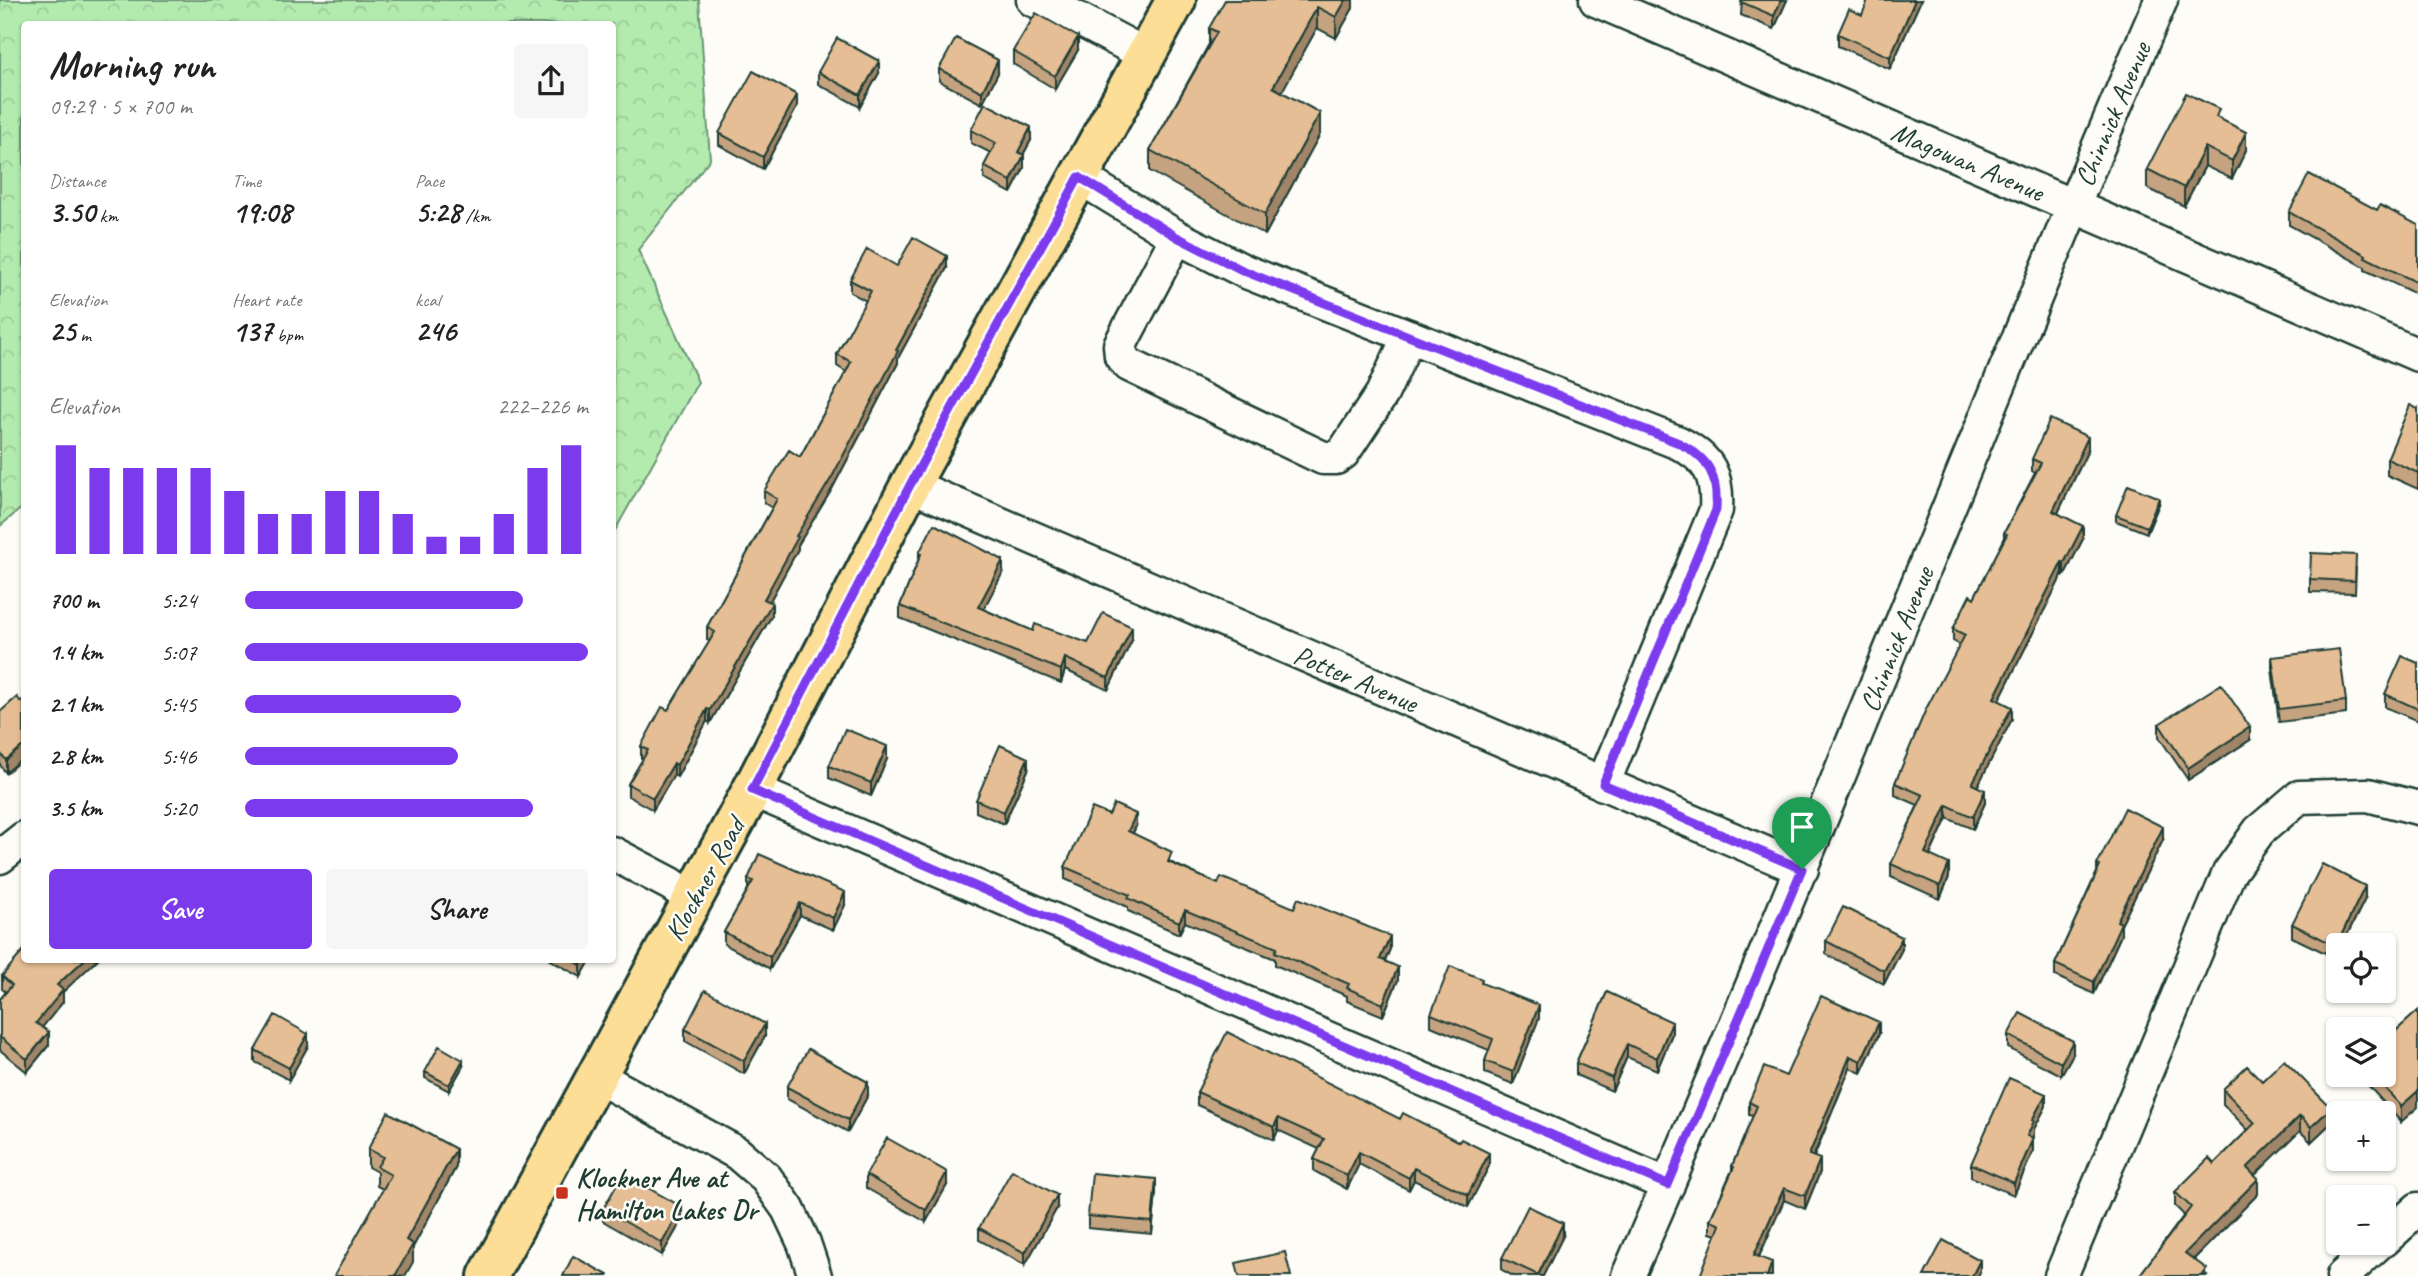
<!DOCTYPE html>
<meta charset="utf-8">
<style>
body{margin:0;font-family:Caveat,sans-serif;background:#f6f6f6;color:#222;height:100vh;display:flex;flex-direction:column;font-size:26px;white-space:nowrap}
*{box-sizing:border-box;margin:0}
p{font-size:23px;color:#767676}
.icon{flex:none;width:38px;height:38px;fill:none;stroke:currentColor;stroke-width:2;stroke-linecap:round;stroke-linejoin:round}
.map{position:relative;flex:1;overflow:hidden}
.side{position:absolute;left:21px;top:21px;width:595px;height:942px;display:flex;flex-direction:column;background:#fff;border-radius:7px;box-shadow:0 2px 5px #0004}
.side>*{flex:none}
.buttons{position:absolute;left:2326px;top:933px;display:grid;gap:14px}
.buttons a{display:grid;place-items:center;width:70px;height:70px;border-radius:7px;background:#fff;box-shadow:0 2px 5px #0004;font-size:35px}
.pin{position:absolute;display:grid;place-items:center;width:60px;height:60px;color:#fff;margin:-72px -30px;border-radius:50% 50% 50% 0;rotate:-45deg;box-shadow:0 0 7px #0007}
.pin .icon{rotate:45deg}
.round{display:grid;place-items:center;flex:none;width:74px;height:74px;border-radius:7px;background:#f6f6f6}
.head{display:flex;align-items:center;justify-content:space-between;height:119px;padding:0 28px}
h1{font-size:38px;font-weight:700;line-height:52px}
.figures{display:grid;grid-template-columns:repeat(3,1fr);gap:10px;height:119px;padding:7px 28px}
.figures div{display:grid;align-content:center}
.figures b{font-size:30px;font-weight:700}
.figures small{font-size:19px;font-weight:400}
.figures p{font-size:19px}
.chart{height:196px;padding:14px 28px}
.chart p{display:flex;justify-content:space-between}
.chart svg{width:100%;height:126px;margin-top:7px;stroke:#7c3aed;stroke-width:6}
.primary-button{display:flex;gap:14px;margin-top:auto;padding:14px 28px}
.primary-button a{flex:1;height:80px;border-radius:7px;background:#7c3aed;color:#fff;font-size:28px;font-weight:700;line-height:80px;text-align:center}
.primary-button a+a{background:#f6f6f6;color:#222}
ul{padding:0 28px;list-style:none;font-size:23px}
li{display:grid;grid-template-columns:112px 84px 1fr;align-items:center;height:52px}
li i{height:18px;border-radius:9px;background:#7c3aed}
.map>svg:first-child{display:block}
.forest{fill:url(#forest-crowns);stroke:#699472;stroke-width:2}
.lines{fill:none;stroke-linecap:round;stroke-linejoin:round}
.minor-casing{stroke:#1f3d34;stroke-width:37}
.major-casing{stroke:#1f3d34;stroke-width:44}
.minor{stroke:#fdfcf7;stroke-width:32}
.major{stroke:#fcde96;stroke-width:38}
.wall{fill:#c5a380;stroke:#1f3d34;stroke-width:2}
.shaded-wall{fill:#a08568;stroke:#1f3d34;stroke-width:2}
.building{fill:#e5be95;stroke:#1f3d34;stroke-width:2}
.route-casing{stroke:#fff;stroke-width:14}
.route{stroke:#7c3aed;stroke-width:9}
.poi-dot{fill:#c8321e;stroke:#fdfcf7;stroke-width:2.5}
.labels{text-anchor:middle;stroke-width:5;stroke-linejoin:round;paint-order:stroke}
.street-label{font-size:28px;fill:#1f3d34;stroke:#fdfcf7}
.poi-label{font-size:28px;font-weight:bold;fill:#1f3d34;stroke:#fdfcf7;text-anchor:start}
</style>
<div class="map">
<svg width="2418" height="1276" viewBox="0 0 2418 1276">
<defs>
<pattern id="forest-crowns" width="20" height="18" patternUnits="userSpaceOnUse" patternTransform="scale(1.75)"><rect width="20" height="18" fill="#b3ebaf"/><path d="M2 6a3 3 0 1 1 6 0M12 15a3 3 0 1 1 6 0" fill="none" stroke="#9aca97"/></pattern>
</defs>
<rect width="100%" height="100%" fill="#fdfcf7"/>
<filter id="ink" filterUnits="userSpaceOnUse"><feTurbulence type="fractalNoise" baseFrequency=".0143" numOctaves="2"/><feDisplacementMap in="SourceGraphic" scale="14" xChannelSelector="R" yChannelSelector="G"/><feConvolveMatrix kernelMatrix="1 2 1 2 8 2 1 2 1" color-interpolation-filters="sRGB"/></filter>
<g filter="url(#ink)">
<path class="forest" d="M0 0H699L710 159 638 250 698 382 613 534 612 24H24V506L0 526Z"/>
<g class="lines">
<g class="minor-casing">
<path id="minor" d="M1033 0 1065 12 1146 55
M1596 0 2418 355
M1079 177 1177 237 1244 271 1679 443C1710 459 1718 476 1716 510L1603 784
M1177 237 1120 345 1121 356 1129 365 1323 458H1336L1343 453 1382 394 1409 336
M910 485 1802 869
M752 790 1668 1185
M612 853 671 884 692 899
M0 857 24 838
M598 1077 737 1153 766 1178 788 1209 804 1243 815 1276
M2384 1240 2418 1209
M1628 1276C1813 854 1978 423 2161 0
M2061 1276 2229 873 2259 831 2299 797 2368 795 2418 808
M2343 1276 2380 1242"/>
</g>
<g class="major-casing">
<path id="major" d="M488 1276 752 790 910 485 1176 0"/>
</g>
<use href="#minor" class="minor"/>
<use href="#major" class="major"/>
</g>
<path class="wall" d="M1346 0H1353V8L1336 38 1317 28 1281 92 1320 134 1265 235 1150 171V150L1209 44V28Z
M1742 0H1787L1774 29 1741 15Z
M1921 0 1890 69 1838 46V34L1862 15Z
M1078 50 1055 89 1013 64V51Z
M939 69 998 73 982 104 939 81Z
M818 72 879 73 860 107 818 84Z
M797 107 763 169 719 145V133Z
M2219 118 2246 150 2232 179 2205 166 2184 206 2147 188V169Z
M971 130 1031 140 1023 155 1024 168 1011 193 984 179V166L991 153 971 143Z
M2377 210 2418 225V295L2365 270V267L2289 225V212Z
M897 266 947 268 898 358V363L832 489 798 545V549L769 602 772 615 710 723 707 721 677 777 674 775 653 810 628 796V784L643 759 641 758V746L668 710 710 641 707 640V627L772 508 764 503V491L800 457 846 372 837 366V354L866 301 850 292V280Z
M2418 409V489L2387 475V459Z
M2088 450 2058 513 2083 539 2064 576 2062 575 1999 700 2012 719 1977 787 1985 803 1973 829 1947 818 1930 855 1949 877 1940 899 1891 877V864L1918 805 1895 795V783L1960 645 1953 641V629L1974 598 2004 540V533L2035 473 2032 471V459Z
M2159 504 2147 533 2116 521V515Z
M919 553 1003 572 983 609 1033 631 1088 643 1132 640 1108 690 1065 670 1061 683 900 618V606L919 558Z
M2356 568 2355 593 2310 592V579Z
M2272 657 2346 701V714L2279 722 2272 669Z
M2418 663V721L2385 707V694Z
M24 698V757L6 773 0 765V712L21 702Z
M2159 724 2250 740 2188 780 2159 737Z
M887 759 871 796 829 778V766Z
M1028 770 1004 824 976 812V800Z
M1136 826 1133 833 1172 863 1218 884 1390 949 1385 961 1398 980 1383 1016 1347 1001V996L1275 965V959L1185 922 1179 934 1128 911V907L1065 879V867Z
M2163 840 2121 925V935L2094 994 2055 976V964L2097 872V865Z
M748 879 845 905 833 930 800 915 770 969 724 944V932L748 889Z
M2365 899 2342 945H2338L2336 958 2292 937V924Z
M1826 941 1902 949 1884 984 1826 954Z
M548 959H591L581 977Z
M2 976 63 992V1002L42 1027 49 1045 27 1072 0 1050V999L6 992 2 989Z
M1482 983 1539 1018 1513 1084 1485 1073V1061L1489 1050 1431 1026V1014Z
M1607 992 1672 1034 1657 1070 1627 1057 1612 1091 1576 1075V1063Z
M2418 1011 2401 1122 2367 1084V1074H2384L2388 1049V1038Z
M685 1029 765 1036 744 1074 685 1041Z
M1879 1034 1861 1073 1850 1068 1814 1157 1820 1172 1805 1209 1784 1200 1759 1257 1772 1275 1716 1235 1710 1233V1220L1732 1170V1166L1753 1116 1749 1115V1102L1786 1076Z
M2008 1035 2073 1054 2061 1075 2008 1048Z
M308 1046 289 1080 255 1062V1050Z
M463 1066 449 1091 425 1078V1072Z
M2262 1081 2331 1123 2311 1142 2300 1131 2254 1175 2258 1194 2194 1259 2207 1276H2139L2184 1215 2175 1206V1192L2214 1164 2248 1130 2223 1104V1089Z
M787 1087 868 1095 848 1132 787 1099Z
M1197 1092 1489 1166 1468 1207 1414 1180 1409 1190 1359 1164 1347 1189 1314 1171V1159L1319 1149 1278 1130 1274 1140 1197 1105Z
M2046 1106 2034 1129V1134L2032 1138 2033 1151 2014 1195 1971 1177V1164Z
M368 1149 456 1167 413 1247V1262L383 1189 377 1186V1172L368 1167Z
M866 1175 947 1185 926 1222 866 1188Z
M1156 1192 1152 1234 1088 1228V1216Z
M1057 1208 1025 1265 979 1240V1228Z
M603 1209 682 1220 662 1255 603 1221Z
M1563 1236 1543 1276H1513L1502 1270V1258Z"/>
<path class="shaded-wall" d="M1346 0H1353V8L1336 38V17Z
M1781 0H1787L1774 29V16Z
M1915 0H1921L1890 69V57Z
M1317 7V28L1273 108V87Z
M1078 37V50L1055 89V76Z
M998 60V73L982 104V92Z
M879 61V73L860 107V95Z
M797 95V107L763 169V157Z
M1320 113V134L1265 235V214Z
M1031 127V140L1018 164V152Z
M2246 132V150L2232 179V161Z
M2205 147V166L2184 206V188Z
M1024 155V168L1011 193V181Z
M947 256V268L898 358V363L832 489 798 545V549L764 612V599L796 536 896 350Z
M2088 437V450L2053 523V511Z
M2159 498V504L2147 533V527Z
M2083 526V539L2064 576V563Z
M1003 560V572L978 620V607Z
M2062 562V575L1994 710V698Z
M772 603V615L710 723V710Z
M1132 627V640L1108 690V678Z
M1065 658V670L1061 683V670Z
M2012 707V719L1972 797V784Z
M707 709V721L677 777V765Z
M2250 727V740L2188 780V768Z
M24 745V757L6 773V760Z
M887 746V759L871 796V783Z
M1028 758V770L1004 824V812Z
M674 763V775L653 810V798Z
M1985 790V803L1973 829V817Z
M1947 805V818L1925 866V853Z
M1136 814V826L1128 844V831Z
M2163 827V840L2121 925V935L2094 994V982L2117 921Z
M1949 864V877L1940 899V886Z
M2365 886V899L2342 945H2338V954L2336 958V946Z
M845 892V905L833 930V918Z
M800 903V915L770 969V957Z
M1185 910V922L1179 934V922Z
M1390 936V949L1380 972V959Z
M1902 937V949L1884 984V971Z
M85 959H98L63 992V1002L36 1035V1023L57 985Z
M584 959H591L581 977V965Z
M1398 967V980L1383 1016V1004Z
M1539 1005V1018L1513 1084V1072Z
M1672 1022V1034L1657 1070V1058Z
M1879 1022V1034L1861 1073V1061Z
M765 1024V1036L744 1074V1061Z
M49 1032V1045L27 1072V1059Z
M308 1034V1046L289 1080V1068Z
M2073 1041V1054L2061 1075V1063Z
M1627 1044V1057L1612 1091V1078Z
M1850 1056V1068L1809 1167V1155Z
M463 1060V1066L449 1091V1085Z
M868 1082V1095L848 1132V1120Z
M2418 1091V1107L2401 1122V1106Z
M2046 1094V1106L2034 1129V1134L2027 1148V1136L2032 1120Z
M2331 1108V1123L2311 1142V1127Z
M2300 1116V1131L2247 1183V1168Z
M1278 1118V1130L1274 1140V1127Z
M2033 1138V1151L2014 1195V1183Z
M456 1149V1167L413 1247V1262L405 1276H395L406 1240Z
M1359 1152V1164L1347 1189V1176Z
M1489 1153V1166L1468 1207V1195Z
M1820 1159V1172L1805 1209V1196Z
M1414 1168V1180L1409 1190V1178Z
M947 1172V1185L926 1222V1210Z
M1156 1179V1192L1152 1234V1222Z
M2258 1179V1194L2185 1268V1253Z
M1784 1188V1200L1754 1267V1255Z
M1057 1195V1208L1025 1265V1253Z
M682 1207V1220L662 1255V1243Z
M1563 1223V1236L1543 1276H1538Z
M1980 1260V1272L1978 1276H1972Z
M1772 1262V1276H1767Z"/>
<path class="building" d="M1225 0H1346L1336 17 1317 7 1273 87 1320 113 1265 214 1150 150 1217 32 1209 28Z
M1742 0H1781L1774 16 1741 2Z
M1868 0H1915L1890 57 1838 34 1849 9 1862 15Z
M1036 13 1078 37 1055 76 1013 51Z
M837 38 879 61 860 95 818 72Z
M956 38 998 60 982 92 939 69Z
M753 71 797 95 763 157 719 133Z
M2186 93 2219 109 2216 117 2246 132 2232 161 2205 147 2184 188 2147 169Z
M985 103 1031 127 1018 152 1024 155 1011 181 984 166 996 143 971 130Z
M2309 174 2377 210 2380 205 2418 225V283L2365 257 2366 255 2289 212Z
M913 237 947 256 896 350 898 351 832 477 796 536 798 537 764 599 772 603 710 710 707 709 677 765 674 763 653 798 628 784 648 750 641 746 662 707 668 710 715 632 707 627 777 499 764 491 789 450 800 457 846 372 851 362 837 354 871 291 850 280 867 249 897 266Z
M2410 405 2418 409V473L2387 459Z
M2050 419 2088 437 2053 511 2083 526 2064 563 2062 562 1994 698 2012 707 1972 784 1985 790 1973 817 1947 805 1925 853 1949 864 1940 886 1891 864 1923 795 1895 783 1926 709 1965 635 1953 629 1970 595 1974 598 2007 534 2004 533 2041 463 2032 459Z
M2128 485 2159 498 2147 527 2116 515Z
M934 524 1003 560 978 607 1033 631 1035 624 1088 643 1103 613 1132 627 1108 678 1065 658 1061 670 900 606 921 554 919 553Z
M2311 553 2356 555 2355 581 2310 579Z
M2339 649 2346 701 2279 709 2272 657Z
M2402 656 2418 663V709L2385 694Z
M2221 684 2250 727 2188 768 2159 724Z
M17 697 21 702 24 698V745L6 760 0 753V712Z
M845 729 887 746 871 783 829 766Z
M1000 745 1028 758 1004 812 976 800Z
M1114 804 1136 814 1128 831 1172 852 1168 862 1218 884 1221 877 1294 908 1298 898 1390 936 1380 959 1398 967 1383 1004 1347 988 1349 984 1275 952 1277 948 1185 910 1179 922 1128 898 1130 895 1065 867 1092 808 1109 815Z
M2125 808 2163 827 2117 921 2121 923 2094 982 2055 964 2100 866 2097 865Z
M759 854 845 892 833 918 800 903 770 957 724 932 753 881 748 879Z
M2322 864 2365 886 2336 946 2292 924Z
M1843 907 1902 937 1884 971 1826 941Z
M24 950V959H85L57 985 63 990 36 1023 49 1032 27 1059 0 1037V999L12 985 2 976Z
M571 959H584L581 965Z
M1450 966 1482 979 1481 983 1539 1005 1513 1072 1485 1061 1493 1039 1431 1014Z
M705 990 765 1024 744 1061 685 1029Z
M1607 992 1672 1022 1657 1058 1627 1044 1612 1078 1576 1063Z
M1821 996 1879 1022 1861 1061 1850 1056 1809 1155 1820 1159 1805 1196 1784 1188 1754 1255 1772 1262 1767 1276H1700L1720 1225 1710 1220 1734 1167 1732 1166 1757 1106 1749 1102 1764 1067 1786 1076Z
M2418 1011V1091L2401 1106 2372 1074H2384V1054L2394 1045 2388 1038Z
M2020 1013 2073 1041 2061 1063 2008 1035Z
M275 1015 308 1034 289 1068 255 1050Z
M1227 1032 1400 1119 1403 1113 1459 1142 1461 1139 1489 1153 1468 1195 1414 1168 1409 1178 1359 1152 1347 1176 1314 1159 1324 1139 1278 1118 1274 1127 1197 1092Z
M439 1046 463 1060 449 1085 425 1072Z
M808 1049 868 1082 848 1120 787 1087Z
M2284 1060 2331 1108 2311 1127 2300 1116 2247 1168 2258 1179 2185 1253 2207 1269 2202 1276H2139L2191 1207 2175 1192 2209 1158 2214 1164 2255 1123 2223 1089 2247 1066 2262 1081Z
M2009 1078 2046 1094 2032 1120 2034 1121 2027 1136 2033 1138 2014 1183 1971 1164Z
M388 1112 456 1149 406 1240 413 1244 395 1276H334L391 1175 377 1167 383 1157 368 1149Z
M887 1138 947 1172 926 1210 866 1175Z
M1012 1170 1057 1195 1025 1253 979 1228Z
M1092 1173 1156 1179 1152 1222 1088 1216Z
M623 1174 682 1207 662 1243 603 1209Z
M1528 1206 1563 1223 1538 1275 1502 1258Z
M1943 1240 1980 1260 1972 1276H1924Z
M1285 1252 1291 1276H1239L1236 1263Z
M573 1256 608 1275V1276H563Z"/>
</g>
<g class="lines" filter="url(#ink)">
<g class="route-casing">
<path id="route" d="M1079 177 1177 237 1244 271 1679 443C1710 459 1718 476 1716 510L1603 784 1802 869 1668 1185 752 790 910 485Z"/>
</g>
<use href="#route" class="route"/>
</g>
<rect class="poi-dot" x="555" y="1186" width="14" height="14" rx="3.5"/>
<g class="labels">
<g class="street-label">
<text transform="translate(2112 114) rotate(-67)" y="10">Chinnick Avenue</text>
<text transform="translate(1968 161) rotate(23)" y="10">Magowan Avenue</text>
<text transform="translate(1896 639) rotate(-68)" y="10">Chinnick Avenue</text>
<text transform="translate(1356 678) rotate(23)" y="10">Potter Avenue</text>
<text transform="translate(704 879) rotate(-61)" y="10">Klockner Road</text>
</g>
<g class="poi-label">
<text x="576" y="1187">Klockner Ave at<tspan x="576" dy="32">Hamilton Lakes Dr</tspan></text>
</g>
</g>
</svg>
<div class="buttons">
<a><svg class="icon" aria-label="locate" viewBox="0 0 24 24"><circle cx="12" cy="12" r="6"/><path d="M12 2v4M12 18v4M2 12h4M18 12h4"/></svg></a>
<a><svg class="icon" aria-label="layers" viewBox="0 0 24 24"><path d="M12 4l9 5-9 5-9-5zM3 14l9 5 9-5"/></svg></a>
<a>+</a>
<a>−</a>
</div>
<div class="pin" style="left:1802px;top:869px;background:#1e9e55"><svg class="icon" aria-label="arrive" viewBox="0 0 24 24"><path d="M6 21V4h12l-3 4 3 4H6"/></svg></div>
<section class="side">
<div class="head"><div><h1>Morning run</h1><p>09:29 · 5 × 700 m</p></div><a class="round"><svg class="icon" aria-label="share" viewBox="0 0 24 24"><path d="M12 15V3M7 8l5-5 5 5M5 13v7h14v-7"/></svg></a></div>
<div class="figures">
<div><p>Distance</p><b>3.50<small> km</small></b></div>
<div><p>Time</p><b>19:08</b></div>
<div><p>Pace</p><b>5:28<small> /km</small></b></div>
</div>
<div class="figures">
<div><p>Elevation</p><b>25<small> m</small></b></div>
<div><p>Heart rate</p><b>137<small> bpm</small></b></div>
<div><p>kcal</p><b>246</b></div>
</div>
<div class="chart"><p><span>Elevation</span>222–226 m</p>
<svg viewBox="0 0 160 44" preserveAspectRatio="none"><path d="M5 44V6M15 44V14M25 44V14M35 44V14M45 44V14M55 44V22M65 44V30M75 44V30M85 44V22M95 44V22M105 44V30M115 44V38M125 44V38M135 44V30M145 44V14M155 44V6"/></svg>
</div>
<ul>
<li><b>700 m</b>5:24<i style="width:81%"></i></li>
<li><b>1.4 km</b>5:07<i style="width:100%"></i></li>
<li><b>2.1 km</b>5:45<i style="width:63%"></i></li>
<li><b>2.8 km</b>5:46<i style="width:62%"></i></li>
<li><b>3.5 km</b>5:20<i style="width:84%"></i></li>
</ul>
<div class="primary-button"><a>Save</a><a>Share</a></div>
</section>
</div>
